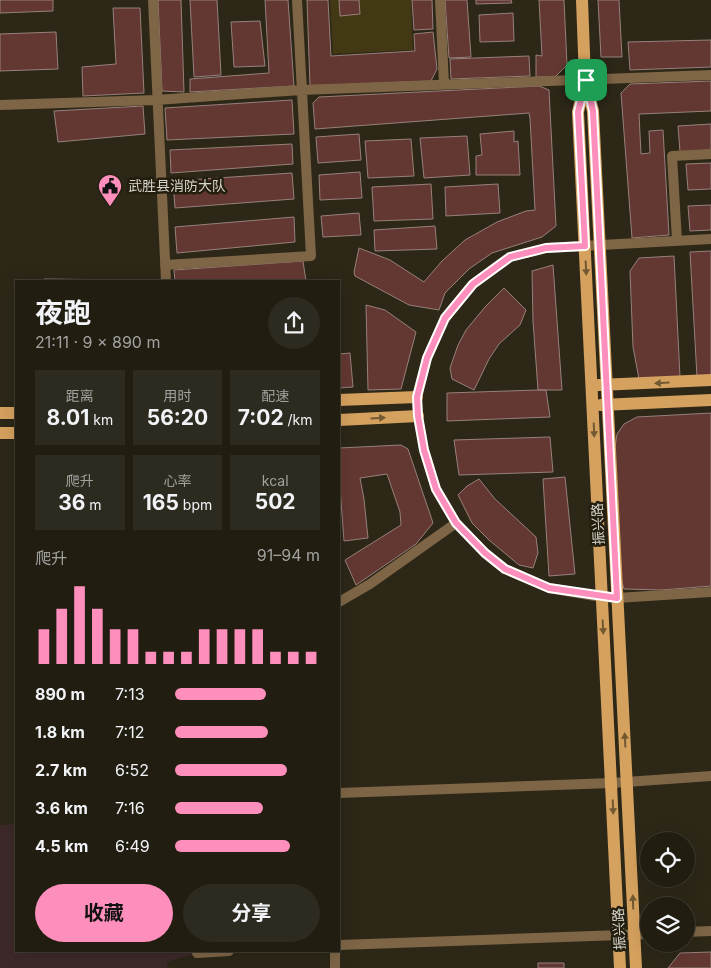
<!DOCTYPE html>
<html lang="zh">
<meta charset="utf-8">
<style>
body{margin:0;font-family:Inter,"Noto Sans SC",sans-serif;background:#2d2a1f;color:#f1f3f6;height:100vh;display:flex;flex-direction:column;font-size:19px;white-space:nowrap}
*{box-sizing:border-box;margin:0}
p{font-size:16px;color:#a2a29f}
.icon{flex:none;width:28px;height:28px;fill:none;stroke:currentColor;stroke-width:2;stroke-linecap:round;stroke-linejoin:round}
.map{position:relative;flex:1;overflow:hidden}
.side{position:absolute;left:15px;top:280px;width:325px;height:672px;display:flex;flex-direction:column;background:#211d11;border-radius:0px;box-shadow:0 5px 20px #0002,0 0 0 1px #3e3b31}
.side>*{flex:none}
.controls{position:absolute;left:640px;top:832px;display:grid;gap:10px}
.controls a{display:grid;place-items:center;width:55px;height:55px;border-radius:50%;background:#211d11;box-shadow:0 5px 20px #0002,0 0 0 1px #3e3b31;font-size:25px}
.pin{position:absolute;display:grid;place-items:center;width:42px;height:42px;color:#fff;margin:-21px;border-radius:10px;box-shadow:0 2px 8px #0006}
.round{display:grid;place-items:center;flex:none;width:52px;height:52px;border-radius:26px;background:#2d2a1f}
.summary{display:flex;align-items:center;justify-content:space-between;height:85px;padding:0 20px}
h1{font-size:28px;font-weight:700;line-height:38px}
.stats{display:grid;grid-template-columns:repeat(3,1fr);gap:8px;height:85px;padding:5px 20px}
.stats div{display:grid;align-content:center;border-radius:0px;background:#2d2a1f;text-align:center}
.stats b{font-size:21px;font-weight:700}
.stats small{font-size:14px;font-weight:400}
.stats p{font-size:14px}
.chart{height:140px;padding:10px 20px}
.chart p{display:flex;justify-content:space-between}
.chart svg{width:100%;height:90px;margin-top:5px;stroke:#fe8ebb;stroke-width:6}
.cta{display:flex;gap:10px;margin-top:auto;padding:10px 20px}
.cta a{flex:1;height:58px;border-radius:30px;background:#fe8ebb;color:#111;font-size:20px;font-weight:700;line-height:58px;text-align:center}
.cta a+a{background:#2d2a1f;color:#f1f3f6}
ul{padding:0 20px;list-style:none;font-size:16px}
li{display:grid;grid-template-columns:80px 60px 1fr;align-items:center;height:38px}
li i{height:12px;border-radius:6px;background:#fe8ebb}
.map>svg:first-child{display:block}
.commercial{fill:#3d292a}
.green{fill:#423814}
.building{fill:#633832;stroke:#97807d}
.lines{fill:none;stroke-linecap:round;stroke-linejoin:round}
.minor{stroke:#7e6546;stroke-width:10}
.major{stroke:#d5a15e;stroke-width:12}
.oneway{fill:#735932}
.route-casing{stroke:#fff;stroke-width:10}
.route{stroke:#fe8ebb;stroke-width:6}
.labels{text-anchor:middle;stroke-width:5;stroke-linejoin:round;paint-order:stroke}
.poi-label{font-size:14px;fill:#d7d4ca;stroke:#231e0e;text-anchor:start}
.street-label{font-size:14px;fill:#d7d4ca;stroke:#231e0e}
</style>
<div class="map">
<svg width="711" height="968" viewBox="0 0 711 968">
<rect width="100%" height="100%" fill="#2c2717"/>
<path class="commercial" d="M16 824V951H197V953L167 962V968H0V825Z"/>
<path class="green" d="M330 0H411L413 50 333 54Z"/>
<path class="building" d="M0 0H53V11L0 13Z
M158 0H181L184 92 162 91Z
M190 0H217L221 75 194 77Z
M265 0H288L294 86 190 92V79L269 73Z
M307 0H328L331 56 415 51 414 34 433 32 437 69 431 81 310 86Z
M339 0H359L360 14 340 16Z
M412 0H432L433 29 414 30Z
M445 0H467L471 57 449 58Z
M476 0H511L512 3 476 4Z
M539 0H564L567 65 555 77H536V55L542 56Z
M598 0H619L622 57H601Z
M113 8H140L144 93 83 96 82 67 116 64Z
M513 13 514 41 480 42 479 15Z
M260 21 265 66 234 67 231 22Z
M56 32 58 69 0 71V34Z
M711 40V67L630 70 628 42Z
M529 56 530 76 451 79 450 59Z
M711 81V111L639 114 641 154 650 153 649 131 663 130 669 235 632 238 621 93 630 84Z
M539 86 549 90 556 226 542 237 492 253 469 269 445 293 439 310 409 305 355 276 354 272 359 248 390 260 424 282 442 261 465 240 497 222 526 211 535 210 530 118 529 113 315 129 313 103 319 97Z
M292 100 294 134 167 140 165 108Z
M143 106 145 134 58 142 54 111Z
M711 124V150L680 152 678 126Z
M514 131V142L518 141 520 175H476V156L482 155 480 134Z
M359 134 361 160 318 163 316 137Z
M467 136 470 175 424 178 420 138Z
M411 139 414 176 368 178 365 141Z
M292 144 293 164 171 173 170 150Z
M711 163V189L688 190 686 164Z
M360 172 362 198 320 200 319 175Z
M292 173 294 199 175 208 173 181Z
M431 184 433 219 374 221 372 187Z
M498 184 500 213 446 216 445 187Z
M711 205V230L690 231 688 206Z
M359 213 361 235 323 237 321 216Z
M294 217 295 242 177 253 175 227Z
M435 226 437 249 375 251 374 230Z
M711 251V376L697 377 690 252Z
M674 256 680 377 639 379 633 347 630 271 639 258Z
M303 261 306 281H175L174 270Z
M553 265 562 390H538L533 321 532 271Z
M44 279 124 280V281H44Z
M504 288 526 310 520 325 499 344 489 359 474 390 452 379 450 368 458 345 466 330 485 307Z
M366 305 385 310 416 332 401 389 368 390Z
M350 353 353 387 339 388V354Z
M538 390H546L550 417 447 421V393Z
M711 413V586L662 590 624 589 621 579 614 454 617 434 624 424 637 417Z
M550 437 553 472 459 475 454 440Z
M401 445 408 449 433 523 416 544 356 585 345 560 401 525 400 512 387 474 360 478 364 499 368 538 344 541 339 474V448Z
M565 477 575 574 549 576 543 479Z
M479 479 495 499 536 537 538 553 533 568 519 565 489 540 472 523 458 495 467 486Z
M711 952V968H668L680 953Z
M538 963H564V968H538Z"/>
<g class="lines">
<path class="minor" d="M153 0 166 281
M440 0 444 84
M0 105 156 100 301 90 711 75
M711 239 546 248 510 257 473 284 445 318 427 358 417 397 418 416 424 450 436 489 456 523 485 553 505 569 549 588 601 597 617 598 711 592
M677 241 672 156 711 154
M165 265 311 256 297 0
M339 602 370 584 456 523
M339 793 612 783 711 776
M686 932 711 931
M339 945 649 934
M335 951V968
M197 953 229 951"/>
<path class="major" d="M582 0 585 80 593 111 636 968
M585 82 578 112 620 968
M599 385 711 380
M339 400 417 397
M601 405 711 400
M0 413H16
M339 420 418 416
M0 433H16"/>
</g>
<defs><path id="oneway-solid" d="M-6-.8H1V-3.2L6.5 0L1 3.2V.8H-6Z" transform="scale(1.25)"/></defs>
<g class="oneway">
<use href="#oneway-solid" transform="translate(586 268) rotate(87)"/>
<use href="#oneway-solid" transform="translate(662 383) rotate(177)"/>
<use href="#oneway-solid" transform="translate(378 418) rotate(-3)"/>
<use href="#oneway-solid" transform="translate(594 430) rotate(88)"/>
<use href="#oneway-solid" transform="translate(603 627) rotate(87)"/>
<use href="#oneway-solid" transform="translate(625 740) rotate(-93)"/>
<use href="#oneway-solid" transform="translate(613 807) rotate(88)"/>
<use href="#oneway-solid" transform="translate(633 902) rotate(-92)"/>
</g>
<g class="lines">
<g class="route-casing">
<path id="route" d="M586 80 593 111 617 598 549 588 505 569 485 553 456 523 436 489 424 450 418 416 417 397 427 358 445 318 473 284 510 257 546 248 585 246 578 112Z"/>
</g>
<use href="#route" class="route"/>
</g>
<defs>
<g id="civic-pin" transform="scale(1.25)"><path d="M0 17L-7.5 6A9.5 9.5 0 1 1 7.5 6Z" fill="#fe8ebb" stroke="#231e0e"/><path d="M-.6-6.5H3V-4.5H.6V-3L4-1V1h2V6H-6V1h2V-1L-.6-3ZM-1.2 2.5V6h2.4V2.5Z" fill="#111"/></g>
</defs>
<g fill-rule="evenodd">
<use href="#civic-pin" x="110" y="186"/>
</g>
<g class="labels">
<g class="poi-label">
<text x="128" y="191">武胜县消防大队</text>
</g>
<g class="street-label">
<text transform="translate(598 524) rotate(-93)" y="5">振兴路</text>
<text transform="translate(619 929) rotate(-93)" y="5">振兴路</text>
</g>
</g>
</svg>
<div class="controls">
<a><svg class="icon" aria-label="locate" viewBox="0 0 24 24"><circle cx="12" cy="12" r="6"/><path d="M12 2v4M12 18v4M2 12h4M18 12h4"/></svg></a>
<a><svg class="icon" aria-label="layers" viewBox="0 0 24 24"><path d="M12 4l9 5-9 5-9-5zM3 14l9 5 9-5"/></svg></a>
</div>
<div class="pin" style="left:586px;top:80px;background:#1e9e55"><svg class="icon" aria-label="arrive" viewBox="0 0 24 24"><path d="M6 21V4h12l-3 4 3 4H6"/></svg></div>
<section class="side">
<div class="summary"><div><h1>夜跑</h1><p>21:11 · 9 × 890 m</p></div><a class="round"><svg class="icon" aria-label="share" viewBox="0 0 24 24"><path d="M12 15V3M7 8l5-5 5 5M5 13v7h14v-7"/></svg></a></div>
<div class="stats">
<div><p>距离</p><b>8.01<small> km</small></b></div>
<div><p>用时</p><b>56:20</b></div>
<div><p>配速</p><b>7:02<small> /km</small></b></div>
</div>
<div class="stats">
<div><p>爬升</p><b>36<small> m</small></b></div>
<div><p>心率</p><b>165<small> bpm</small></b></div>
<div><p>kcal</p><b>502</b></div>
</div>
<div class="chart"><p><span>爬升</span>91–94 m</p>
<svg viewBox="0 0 160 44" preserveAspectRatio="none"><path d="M5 44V27M15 44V17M25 44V6M35 44V17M45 44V27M55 44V27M65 44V38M75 44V38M85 44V38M95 44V27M105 44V27M115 44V27M125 44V27M135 44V38M145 44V38M155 44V38"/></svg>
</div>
<ul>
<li><b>890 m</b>7:13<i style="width:63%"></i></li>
<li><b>1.8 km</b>7:12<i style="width:64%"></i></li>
<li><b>2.7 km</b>6:52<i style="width:77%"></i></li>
<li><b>3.6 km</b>7:16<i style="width:61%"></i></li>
<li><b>4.5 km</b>6:49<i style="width:79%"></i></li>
</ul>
<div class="cta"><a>收藏</a><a>分享</a></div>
</section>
</div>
